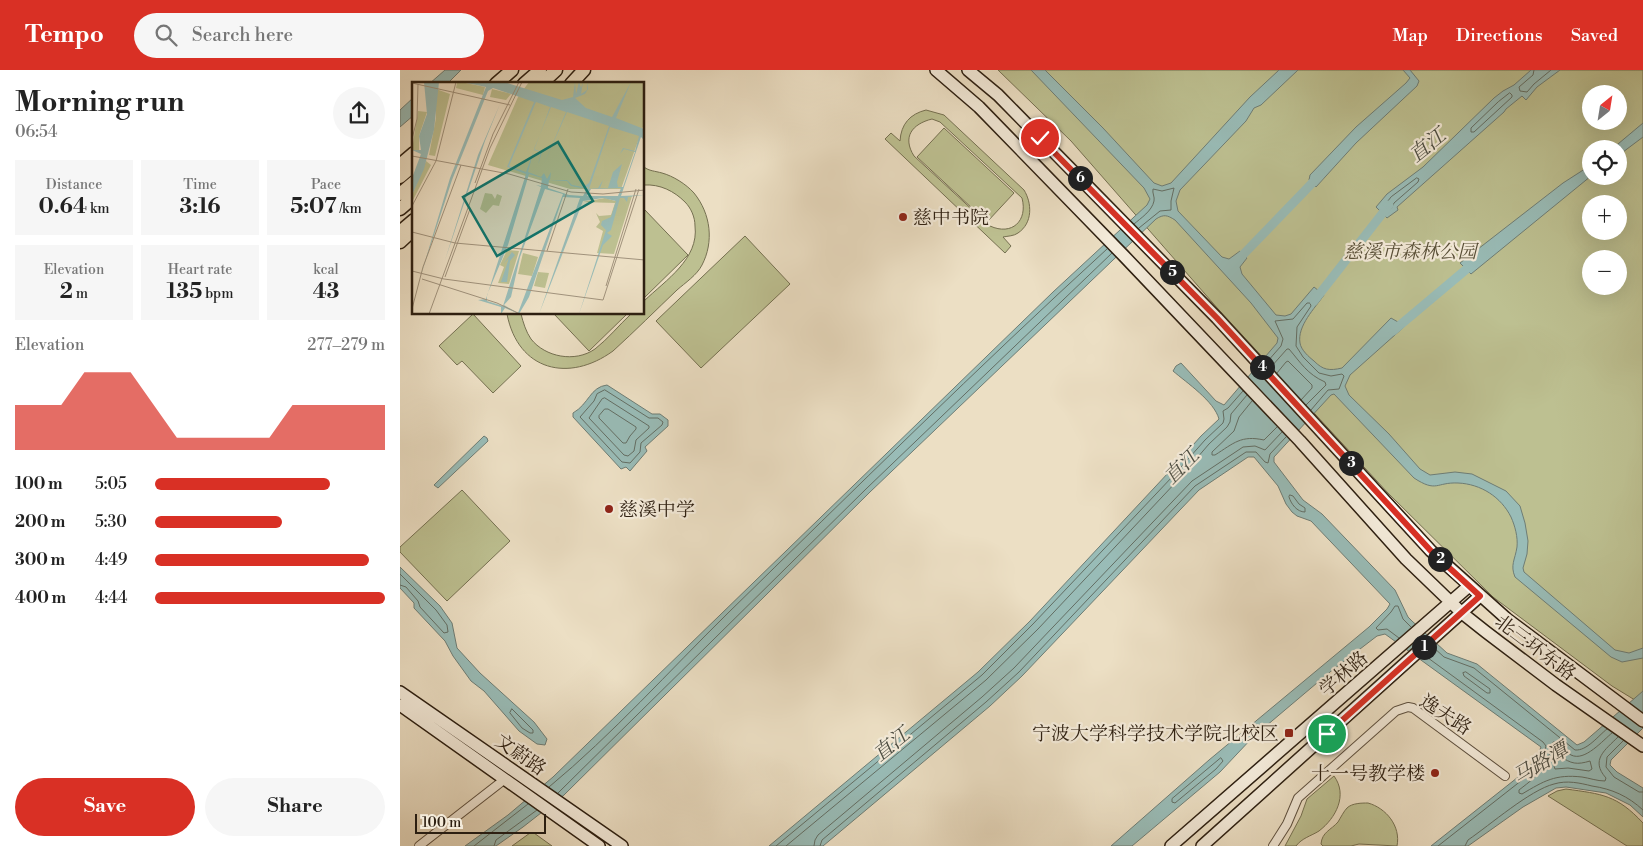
<!DOCTYPE html>
<meta charset="utf-8">
<style>
body{margin:0;font-family:"Libre Bodoni","Noto Serif SC",serif;background:#f6f6f6;color:#222;height:100vh;display:flex;flex-direction:column;font-size:19px;white-space:nowrap}
*{box-sizing:border-box;margin:0}
p{font-size:16px;color:#767676}
.icon{flex:none;width:28px;height:28px;fill:none;stroke:currentColor;stroke-width:2;stroke-linecap:round;stroke-linejoin:round}
.map{position:relative;flex:1;overflow:hidden}
.sheet{display:flex;flex-direction:column;background:#fff;width:400px}
.sheet>*{flex:none}
.needle{width:32px;rotate:30deg}
.fabs{position:absolute;left:1182px;top:15px;display:grid;gap:10px}
.fabs a{display:grid;place-items:center;width:45px;height:45px;border-radius:50%;background:#fff;box-shadow:0 5px 20px #0002;font-size:25px}
.scale{position:absolute;left:15px;bottom:12px;width:131px;box-sizing:border-box;padding-left:5px;border:2px solid #2d1f11;border-top:0;font-size:14px;line-height:18px;white-space:nowrap;color:#2d1f11;-webkit-text-stroke:4px #f3ead9;paint-order:stroke}
.pin{position:absolute;display:grid;place-items:center;width:42px;height:42px;color:#fff;margin:-21px;border:2px solid #fff;border-radius:50%;box-shadow:0 1px 5px #0007}
.km{position:absolute;width:25px;height:25px;margin:-12px;border-radius:50%;background:#222;color:#fff;font-size:14px;line-height:25px;text-align:center}
.round{display:grid;place-items:center;flex:none;width:52px;height:52px;border-radius:26px;background:#f6f6f6}
.overview{display:flex;align-items:center;justify-content:space-between;height:85px;padding:0 15px}
h1{font-size:28px;font-weight:800;line-height:38px}
.metrics{display:grid;grid-template-columns:repeat(3,1fr);gap:8px;height:85px;padding:5px 15px}
.metrics div{display:grid;align-content:center;border-radius:0px;background:#f6f6f6;text-align:center}
.metrics b{font-size:21px;font-weight:800}
.metrics small{font-size:14px;font-weight:400}
.metrics p{font-size:14px}
.chart{height:140px;padding:10px 15px}
.chart p{display:flex;justify-content:space-between}
.chart svg{width:100%;height:90px;margin-top:5px;fill:#d93025;opacity:.7}
.cta{display:flex;gap:10px;margin-top:auto;padding:10px 15px}
.cta a{flex:1;height:58px;border-radius:30px;background:#d93025;color:#fff;font-size:20px;font-weight:800;line-height:58px;text-align:center}
.cta a+a{background:#f6f6f6;color:#222}
ul{padding:0 15px;list-style:none;font-size:16px}
li{display:grid;grid-template-columns:80px 60px 1fr;align-items:center;height:38px}
li i{height:12px;border-radius:6px;background:#d93025}
header{display:flex;align-items:center;gap:30px;box-sizing:border-box;height:70px;padding:0 25px;background:#d93025;color:#fff}
header strong{font-size:24px}
nav{display:flex;gap:28px;margin-inline-start:auto;font-size:18px}
.search{width:350px;height:45px;background:#f6f6f6;display:flex;align-items:center;gap:12px;box-sizing:border-box;padding:0 18px;border-radius:28px;color:#767676;font-size:19px}
main{display:flex;flex:1;min-height:0}
.map>svg:first-child{display:block}
.green{fill:#bdc091;stroke:#757051;fill-rule:evenodd}
.water{fill:#99bcb7;stroke:#6e7d75}
.lines{fill:none;stroke-linecap:round;stroke-linejoin:round}
.shore{stroke:#636e64;stroke-width:1}
.canal{stroke:#99bcb7;stroke-width:9}
.minor-casing{stroke:#5d4f3e;stroke-width:10}
.secondary-casing{stroke:#2d1f11;stroke-width:14}
.primary-casing{stroke:#2d1f11;stroke-width:15}
.trunk-casing{stroke:#2d1f11;stroke-width:15}
.minor{stroke:#f3ead9;stroke-width:8}
.secondary{stroke:#f3ead9;stroke-width:11}
.primary{stroke:#ecdfc4;stroke-width:12}
.trunk{stroke:#ecdfc4;stroke-width:12}
.route-casing{stroke:#fff;stroke-width:10}
.route{stroke:#d93025;stroke-width:6}
.poi-dot{fill:#8f2418;stroke:#f3ead9;stroke-width:2}
.labels{text-anchor:middle;stroke-width:4.5;stroke-linejoin:round;paint-order:stroke}
.poi-label{font-size:19px;fill:#2d1f11;stroke:#f3ead9;text-anchor:start}
.park-label{font-size:19px;font-style:italic;fill:#584f37;stroke:#f3ead9}
.street-label{font-size:19px;fill:#2d1f11;stroke:#f3ead9}
.water-label{font-size:20px;font-style:italic;fill:#4d4e43;stroke:#f3ead9}
.inset-road{fill:none;stroke:#a0927c;stroke-width:1}
.view{fill:#0f766e;fill-opacity:0.15;stroke:#0f766e;stroke-width:2.5}
.inset-edge{fill:none;stroke:#2d1f11;stroke-width:2.5}
</style>
<header>
<strong>Tempo</strong>
<div class="search"><svg class="icon" aria-label="search" viewBox="0 0 24 24"><circle cx="10" cy="10" r="6"/><path d="M15 15l6 6"/></svg>Search here</div>
<nav><a>Map</a><a>Directions</a><a>Saved</a></nav>
</header>
<main>
<section class="sheet">
<div class="overview"><div><h1>Morning run</h1><p>06:54</p></div><a class="round"><svg class="icon" aria-label="share" viewBox="0 0 24 24"><path d="M12 15V3M7 8l5-5 5 5M5 13v7h14v-7"/></svg></a></div>
<div class="metrics">
<div><p>Distance</p><b>0.64<small> km</small></b></div>
<div><p>Time</p><b>3:16</b></div>
<div><p>Pace</p><b>5:07<small> /km</small></b></div>
</div>
<div class="metrics">
<div><p>Elevation</p><b>2<small> m</small></b></div>
<div><p>Heart rate</p><b>135<small> bpm</small></b></div>
<div><p>kcal</p><b>43</b></div>
</div>
<div class="chart"><p><span>Elevation</span>277–279 m</p>
<svg viewBox="0 0 160 44" preserveAspectRatio="none"><path d="M0 44V22L10 22L20 22L30 6L40 6L50 6L60 22L70 38L80 38L90 38L100 38L110 38L120 22L130 22L140 22L150 22L160 22V44z"/></svg>
</div>
<ul>
<li><b>100 m</b>5:05<i style="width:76%"></i></li>
<li><b>200 m</b>5:30<i style="width:55%"></i></li>
<li><b>300 m</b>4:49<i style="width:93%"></i></li>
<li><b>400 m</b>4:44<i style="width:100%"></i></li>
</ul>
<div class="cta"><a>Save</a><a>Share</a></div>
</section>
<div class="map">
<svg width="1243" height="776" viewBox="0 0 1243 776">
<rect width="100%" height="100%" fill="#ecdfc4"/>
<filter id="stains"><feTurbulence type="fractalNoise" baseFrequency=".004" numOctaves="4"/><feColorMatrix values="0 0 0 0 .2 0 0 0 0 .09 0 0 0 0 .02 0 0 0 .5 -.17"/></filter>
<radialGradient id="worn" r=".72"><stop offset=".6" stop-color="#630" stop-opacity="0"/><stop offset="1" stop-color="#630" stop-opacity=".3"/></radialGradient>
<path class="green" d="M598 0H1243V635L1212 616 1093 527 988 423 819 240 671 71ZM1191 24H1219V51H1191ZM1191 79H1219V106H1191ZM1191 134H1219V161H1191ZM1191 189H1219V216H1191Z
M526 40 544 45 624 120C632 133 633 153 618 163 614 166 608 166 603 167L611 176 605 183 485 69 491 63 500 71C501 54 510 44 526 40ZM532 49 540 52 622 128C628 151 612 166 590 156L514 86C502 67 512 54 532 49Z
M544 58 614 123 587 152 517 87Z
M244 97C249 101 255 101 262 103 273 106 286 114 294 123 311 144 314 172 302 195 297 205 285 213 277 220 256 240 235 261 213 281 169 313 118 301 107 244H121C123 252 126 262 131 269 145 287 175 293 195 279 208 269 219 255 231 244H244V231C266 210 299 189 295 156 295 147 291 138 285 132 274 121 260 114 244 115Z
M244 139 288 185 244 228Z
M345 166 390 214 301 298 256 251Z
M73 244 121 296 93 323 62 291 57 295 39 276Z
M154 244H227L189 281Z
M62 420 110 471 47 531 0 482V477Z
M934 706C948 725 936 748 919 761 911 766 902 768 896 776H885L901 746 907 729Z
M1166 719C1202 724 1217 725 1243 753V776H1227L1148 726 1157 721Z
M968 733C986 738 1001 756 997 776L959 774 951 776H923L921 774C922 762 931 760 938 752 941 747 944 741 947 738 952 733 962 733 968 733Z
M130 763H134L152 776H112Z"/>
<path class="water" d="M45 0H61L47 14H29Z
M631 0H645L703 58 754 113 762 116 771 113 850 27 879 0H898L861 35 854 38 846 51 780 120 776 131 778 141 822 187 829 189 840 181 847 188 840 197 842 204 876 245 885 246 891 244 914 217 924 225C915 238 897 256 900 273 901 280 909 287 914 291 923 300 929 301 942 298L991 248 1005 256 950 305 945 316 949 325 989 364 1020 399 1030 405 1055 402 1072 404 1106 421 1120 436 1125 453 1128 471 1127 484 1123 498 1124 502 1215 580 1229 583 1243 578V588L1222 592 1211 587 1115 507C1110 495 1115 490 1117 477 1118 467 1115 456 1111 447 1101 427 1081 414 1058 413 1036 412 1037 423 1014 408L934 324 931 325 874 387V392L903 430 922 444 995 520 1008 547 1012 551 1047 583 1077 594 1177 675 1184 672 1243 621V658L1211 690 1210 695 1217 702 1243 718V747L1230 735 1206 723 1166 717 1156 718 1123 737 1068 776H1031L1127 700 1137 687 1141 677 985 564 977 566 930 602 853 667 820 702 732 776H711L809 690 969 557 987 539 990 534 911 451 897 446 892 442 886 434 878 416 854 387H848L799 420 622 606 590 636 423 776H369L578 602 630 551 769 402 801 366 819 349C814 331 787 313 773 301L776 296 781 293 816 331 824 335 877 273 878 268 851 233 775 150C767 145 764 144 756 149L470 422 164 725 123 757 96 776H65L108 745 153 707 653 222 747 135 750 129 744 118Z
M1003 0H1010L1019 11 1017 16 956 73 916 117 909 110 910 105 956 57 1006 13 1010 8Z
M1131 0H1160L1137 17 1126 30 1122 26 1106 39 1104 42 997 137 998 140 987 148 976 137 987 124 1023 97 1094 28 1103 21 1114 15Z
M14 27V45L0 57V40Z
M1243 53V67L1219 85V79H1212Z
M1191 95V106L1071 204 1060 193 1163 113Z
M207 315 252 344H260L268 350V356L245 377 247 381 230 401 226 397 221 399 173 347V343C189 334 190 317 207 315Z
M84 366 87 368 88 371 38 418 34 415Z
M0 497 40 536 52 553 57 578 80 603 134 652 147 669 145 675 137 674 119 661 84 621 71 611 53 586 45 571 14 538V533L0 518Z"/>
<g class="lines">
<path class="shore" d="M1134 0 1133 5 1119 17 1120 21 1127 22 1134 14 1151 0
M1110 23 1112 25V27L1074 62H1071V58L1098 32Z
M1017 108 1019 109 1018 112 994 133 991 139 986 140 984 136 991 127Z
M734 154C741 148 752 141 754 131 755 127 752 123 753 119L762 121 774 118 771 131V140L760 141 739 158
M867 292 881 276 883 269 875 251 893 249 907 233H910L911 236 897 257 896 276 903 287 919 303 931 306 942 304 944 306 939 319 928 320 911 340
M871 297 887 279H889C901 293 907 304 925 312L926 315 906 335
M877 303 886 292 888 291 912 315V318L901 330
M205 320 249 348H258L263 352 262 355 241 373 240 382 230 393 222 392 180 347 194 331 197 324Z
M205 328 249 356V358L236 370 234 381 228 386 224 385 189 348 202 329Z
M852 331 839 347 834 361 812 382V385H815C834 373 841 365 864 370L877 357
M205 339H208L236 357V359L230 366 226 373H223L199 348V346Z
M890 425 893 426 899 434 905 438V442C897 442 891 434 889 427Z
M0 504 36 540 47 555 48 562 44 563 20 537 18 531 6 517 0 515
M999 568 987 559 978 560 976 558 991 542 995 536H998L1003 549 1011 557
M1033 577 1044 587 1074 598 1175 680C1187 681 1198 666 1207 659
M1024 585 1143 672 1146 676 1142 690 1131 703 1038 776
M1066 602 1090 619V623H1087L1064 606 1063 603Z
M112 639 133 660V663H130L122 658 110 643Z
M1212 663C1203 670 1185 692 1171 685 1166 682 1160 676 1155 672H1153C1146 699 1141 703 1119 720V723L1122 724C1144 711 1155 704 1182 707 1189 708 1197 711 1205 711L1206 708C1190 690 1205 680 1218 667
M1223 671 1207 687 1206 697 1214 707 1239 722H1243
M1160 686C1171 694 1177 695 1190 691L1192 699 1189 701 1168 698 1155 699 1154 696 1157 687Z
M821 688 823 691 816 699 775 733 772 732V729Z
M149 717C213 664 269 601 328 543 453 421 578 297 707 179
M158 723 467 418 712 183
M74 776 128 734
M94 776 96 770 137 740
M376 776 582 605 633 554 773 406 805 370 823 353 824 349 823 341 828 338 843 321
M386 776 586 610 638 559 778 410 809 374 827 357 830 352 831 344 847 325
M414 776 415 770 418 765 582 627 614 598 792 411 843 377 855 376 865 380 882 362
M420 776 422 770 586 632 619 602 795 416 846 382H856L865 392 868 393 870 384 886 367
M1065 776 1068 770C1090 755 1130 720 1154 714 1167 710 1180 713 1192 716 1212 719 1228 726 1243 740"/>
<path class="canal" d="M835 193 920 105
M914 231 989 135
M993 261 1075 192"/>
<g class="minor-casing">
<path id="minor" d="M19 776 105 709
M873 776 887 754 898 728 996 641 1008 637 1013 638 1105 706"/>
</g>
<g class="secondary-casing">
<path id="secondary" d="M536 0 579 37 724 186 900 371 1006 489 1062 543 1086 562 1156 615 1243 676
M568 0 598 25 817 248 1031 481 1107 549 1243 651
M0 622 222 776
M0 635 199 776
M771 776 1069 516
M802 776 1080 526"/>
</g>
<g class="primary-casing">
<path id="primary" d="M0 107 14 95
M0 162 14 150"/>
</g>
<g class="trunk-casing">
<path id="trunk" d="M96 14 112 0
M124 14 140 0
M141 14 156 0
M171 14 184 0
M0 95 14 83
M0 124 14 112
M0 139 14 127
M0 172 14 159"/>
</g>
<use href="#minor" class="minor"/>
<use href="#secondary" class="secondary"/>
<use href="#primary" class="primary"/>
<use href="#trunk" class="trunk"/>
</g>
<g class="lines">
<g class="route-casing">
<path id="route" d="M640 68 817 248 1031 481 1080 526 927 664"/>
</g>
<use href="#route" class="route"/>
</g>
<g class="poi-dot">
<circle cx="503" cy="147" r="5"/>
<circle cx="209" cy="439" r="5"/>
<rect x="884" y="658" width="10" height="10" rx="2.5"/>
<circle cx="1035" cy="703" r="5"/>
</g>
<g class="labels">
<g class="poi-label">
<text x="513" y="154">慈中书院</text>
<text x="219" y="446">慈溪中学</text>
<text x="879" y="670" text-anchor="end">宁波大学科学技术学院北校区</text>
<text x="1025" y="710" text-anchor="end">十一号教学楼</text>
</g>
<g class="park-label">
<text x="1010" y="188">慈溪市森林公园</text>
</g>
<g class="street-label">
<text transform="translate(1136 577) rotate(37)" y="7">北三环东路</text>
<text transform="translate(943 603) rotate(-41)" y="7">学林路</text>
<text transform="translate(1046 644) rotate(33)" y="7">逸夫路</text>
<text transform="translate(121 684) rotate(35)" y="7">文蔚路</text>
</g>
<g class="water-label">
<text transform="translate(1027 75) rotate(-39)" y="7">直江</text>
<text transform="translate(781 396) rotate(-45)" y="7">直江</text>
<text transform="translate(491 674) rotate(-39)" y="7">直江</text>
<text transform="translate(1140 693) rotate(-31)" y="7">马路潭</text>
</g>
</g>
<g transform="translate(12 12)">
<rect width="232" height="232" fill="#ecdfc4"/>
<path d="M49 0 73 5 71 13 44 6 45 1ZM117 0H232V42L209 107H158L76 83 106 15ZM24 7 38 12 23 74 17 73 24 36ZM80 7 96 11 99 12 94 18 78 15ZM6 29 15 30 7 54V69L0 68ZM14 79 19 83 0 120V113ZM73 111 80 112 83 117 85 112 90 114 87 124 81 123 74 131 68 127ZM220 114 202 172 185 171 191 149 184 145 188 140 184 131 187 134 199 133 203 121 171 120 193 116 203 119 205 115ZM95 168 107 169 97 202 86 201 92 185 88 183ZM111 171 126 175 120 194 106 192ZM126 190 137 191 133 206 122 204Z" fill="#bdc091"/>
<path d="M12 0H27L22 48 12 87 0 113V96L9 72 0 68H9L7 54 15 32ZM50 0H92L150 18 161 15 163 0 164 12 167 0 169 6 171 0 169 12 175 8V0L176 7 173 12 163 16 174 26 200 35 219 0 204 36 232 47V58L229 55 209 114 232 113 216 115 215 120 212 116H208L199 148 195 151 200 154 191 163 167 232 194 148 189 143 190 139 199 135 204 119 191 116 171 119 127 232 168 116 151 115 117 215 107 232 93 226 89 232V225L66 218 74 217 114 92 95 85 122 20 81 6 76 9 40 98 8 196 38 96 74 5ZM124 20 138 25 114 90 97 84ZM139 25 154 30 132 82 155 30 197 44 177 101 171 105 160 103 155 98H138L139 90 135 97 132 91 129 95 116 90 122 68 129 70 126 83 130 70 122 67ZM198 45 227 54 223 69 211 66 208 72 212 67 223 70 211 105H206L205 100 210 82 201 90 196 106H188L191 98 186 106 177 107ZM117 92 130 96 129 104 124 103 129 105 91 224 75 219V213L96 163ZM137 98 155 99 159 104 169 106 176 105 171 114 157 113 136 106ZM209 106 206 114H175L179 107ZM133 107 151 112 106 231 92 223 99 215 108 175ZM88 22 73 59 33 178 66 73ZM100 170 103 173 98 179 95 200H89L97 176 92 181Z" fill="#99bcb7" fill-rule="evenodd"/>
<path class="inset-road" d="M0 1 98 23M0 57 5 37 6 2M0 74 97 92 159 110 191 112 233 108M63 101 81 52 107 0M0 124 24 79 44 0M0 150 43 161 233 178M135 169 156 107M0 189 32 197 191 218 227 107M33 195 58 127M10 197 85 221 108 232M194 204 224 107M0 227 11 185 49 83M17 232 78 66 110 0"/>
<path class="view" d="M146 60 181 119 85 174 51 115Z"/>
<rect width="232" height="232" class="inset-edge"/>
</g>
<rect width="100%" height="100%" filter="url(#stains)"/>
<rect width="100%" height="100%" fill="url(#worn)"/>
</svg>
<div class="fabs">
<a><svg class="needle" viewBox="-14 -14 28 28"><path d="M0-13l5 13h-10z" fill="#e53935"/><path d="M0 13l5-13h-10z" fill="#767676"/></svg></a>
<a><svg class="icon" aria-label="locate" viewBox="0 0 24 24"><circle cx="12" cy="12" r="6"/><path d="M12 2v4M12 18v4M2 12h4M18 12h4"/></svg></a>
<a>+</a>
<a>−</a>
</div>
<div class="scale">100 m</div>
<div class="pin" style="left:927px;top:664px;background:#1e9e55"><svg class="icon" aria-label="arrive" viewBox="0 0 24 24"><path d="M6 21V4h12l-3 4 3 4H6"/></svg></div>
<div class="pin" style="left:640px;top:68px;background:#d93025"><svg class="icon" aria-label="check" viewBox="0 0 24 24"><path d="M5 12l5 5 9-10"/></svg></div>
<b class="km" style="left:1024px;top:577px">1</b>
<b class="km" style="left:1040px;top:489px">2</b>
<b class="km" style="left:951px;top:393px">3</b>
<b class="km" style="left:862px;top:297px">4</b>
<b class="km" style="left:772px;top:202px">5</b>
<b class="km" style="left:680px;top:108px">6</b>
</div>
</main>
